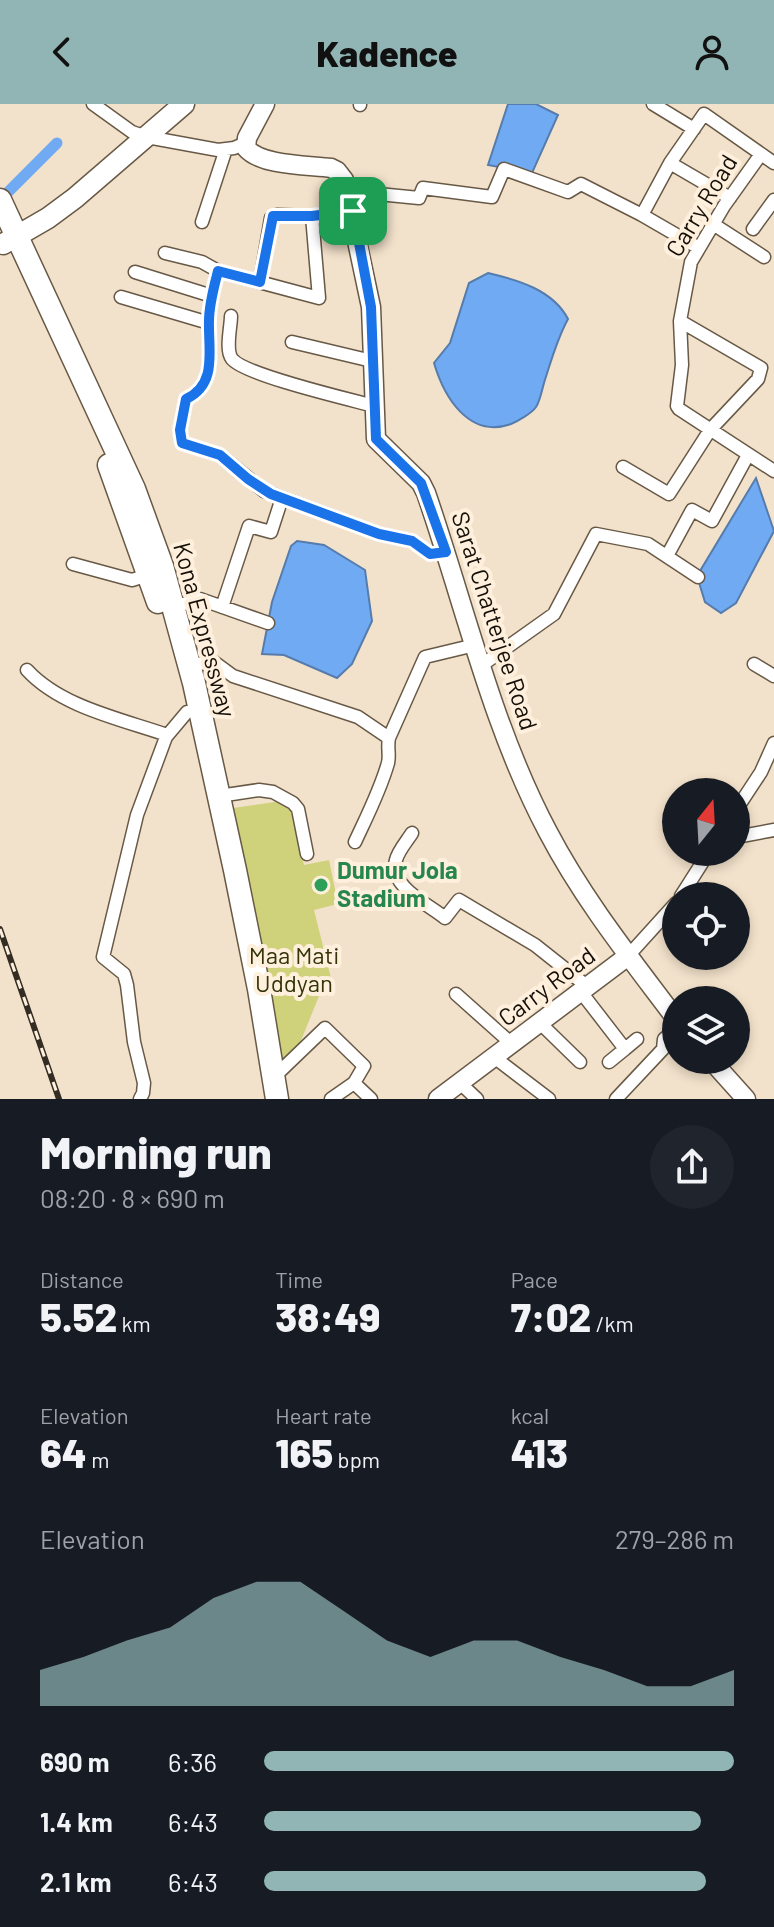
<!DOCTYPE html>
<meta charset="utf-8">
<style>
body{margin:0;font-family:Barlow,sans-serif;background:#20242c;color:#f1f3f6;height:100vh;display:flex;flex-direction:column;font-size:30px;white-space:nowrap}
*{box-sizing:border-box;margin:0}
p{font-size:26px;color:#9ea1a6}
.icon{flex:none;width:44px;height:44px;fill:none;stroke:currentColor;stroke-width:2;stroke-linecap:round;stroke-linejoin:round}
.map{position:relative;height:995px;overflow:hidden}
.side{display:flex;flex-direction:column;background:#171b24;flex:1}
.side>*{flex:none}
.needle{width:52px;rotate:18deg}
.fabs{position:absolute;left:662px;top:674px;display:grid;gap:16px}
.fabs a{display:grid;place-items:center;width:88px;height:88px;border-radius:50%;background:#171b24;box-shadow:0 4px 12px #0003;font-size:40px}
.pin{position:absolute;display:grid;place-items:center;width:68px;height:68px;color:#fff;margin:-34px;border-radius:16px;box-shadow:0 4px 12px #0006}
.round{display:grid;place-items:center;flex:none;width:84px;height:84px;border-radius:42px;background:#20242c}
.headline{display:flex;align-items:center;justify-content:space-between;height:136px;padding:0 40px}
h1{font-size:44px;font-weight:800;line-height:60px}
.figures{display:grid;grid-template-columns:repeat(3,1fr);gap:12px;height:136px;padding:8px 40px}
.figures div{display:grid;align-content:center}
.figures b{font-size:40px;font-weight:800}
.figures small{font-size:22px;font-weight:400}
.figures p{font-size:22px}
.chart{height:224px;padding:16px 40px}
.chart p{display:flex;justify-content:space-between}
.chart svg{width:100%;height:144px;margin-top:8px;fill:#91b5b4;opacity:.7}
ul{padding:0 40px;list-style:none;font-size:26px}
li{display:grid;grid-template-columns:128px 96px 1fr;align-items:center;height:60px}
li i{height:20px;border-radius:10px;background:#91b5b4}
header{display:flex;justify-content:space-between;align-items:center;height:104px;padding:0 40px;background:#91b5b4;color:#111;font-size:36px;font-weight:800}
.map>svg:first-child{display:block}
.green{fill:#cfd27b}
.water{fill:#70aaf3;stroke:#557cac;stroke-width:2}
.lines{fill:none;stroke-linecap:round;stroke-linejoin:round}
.canal{stroke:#70aaf3;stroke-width:11}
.street-casing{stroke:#685946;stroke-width:15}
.secondary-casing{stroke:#685946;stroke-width:21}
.primary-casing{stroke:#685946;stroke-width:23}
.highway-casing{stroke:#685946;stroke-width:25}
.street{stroke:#fff;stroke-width:12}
.secondary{stroke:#fff;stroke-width:18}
.primary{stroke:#fff;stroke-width:20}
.highway{stroke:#fff;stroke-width:22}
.rail-casing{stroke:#342d23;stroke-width:6}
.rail{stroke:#fef0dd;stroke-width:3;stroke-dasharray:9;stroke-linecap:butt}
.route-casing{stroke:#fff;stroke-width:16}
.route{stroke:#1a73e8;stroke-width:10}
.leisure-dot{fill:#2e9e5b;stroke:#fef0dd;stroke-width:3}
.labels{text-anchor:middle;stroke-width:8;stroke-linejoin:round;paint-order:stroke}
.street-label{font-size:24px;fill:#150f07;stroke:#fef0dd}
.leisure-label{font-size:24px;font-weight:bold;fill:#27864d;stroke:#fef0dd;text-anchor:start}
.park-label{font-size:24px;fill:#333408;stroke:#fef0dd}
</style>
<header><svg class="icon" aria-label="back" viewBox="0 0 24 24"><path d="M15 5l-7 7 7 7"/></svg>Kadence<svg class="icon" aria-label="person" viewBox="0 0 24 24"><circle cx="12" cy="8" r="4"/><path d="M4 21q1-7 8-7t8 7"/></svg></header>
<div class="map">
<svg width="774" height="995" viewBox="0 0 774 995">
<rect width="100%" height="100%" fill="#f3e2cb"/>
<path class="green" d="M288 696 304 761 329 756 338 800 314 806 332 878 319 892 294 954 274 971 226 705Z"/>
<path class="water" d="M508 0H536L558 11 532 69 488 61Z
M488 169C518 176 553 186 568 215 557 235 551 257 544 279 542 286 540 297 536 303 532 309 518 317 511 320 469 335 444 293 434 259L450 239 469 179Z
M756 374 774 427 736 499 721 509 705 498 697 472Z
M297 437 324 441 365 466 372 517 352 560 337 574 284 551 262 550 272 498 291 442Z"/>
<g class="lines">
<path class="canal" d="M0 96 57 39"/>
<g class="street-casing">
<path id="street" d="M93 0 132 28 147 33 218 46 234 44 246 39
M653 0 694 25
M360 1V0
M761 50 724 102 691 158 680 217 682 261 677 302 679 305 774 367
M670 59 642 111 699 144
M348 87 419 94 423 84 492 93 504 65 568 88 581 80 642 111
M730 94 670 59 704 10 774 59
M202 118 226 45
M713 120 764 153
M753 125 774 96
M165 149 202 158 218 167 319 194 312 112 353 107
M218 167C214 183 209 200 209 217 208 246 218 280 186 295L180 326 182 339 220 351 264 387 379 430 412 437 430 450 446 448
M135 168 212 192
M260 178 271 114 277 111 312 112
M121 193 209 219
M231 212C231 223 225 246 232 255 245 271 348 295 374 302
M292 238 372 257
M623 363 669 390 710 326 758 275 761 264 680 217
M667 452 692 406 712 417 748 351
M73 460 132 476 148 471
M173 503 200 495 268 519
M222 503 249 422 271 428 282 394
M754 560 774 572
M189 561 214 558 233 572 358 613 389 634
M482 561 554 510 596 430 648 440 698 473
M27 566C61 603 121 615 167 631
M219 692 259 686 273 688 293 699 298 705 307 750
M736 706 761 668 774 639
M412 729C407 737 398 747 396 756 388 782 428 800 445 814L459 796 535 841 588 883
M736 733 774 726
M355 738C367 712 380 687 388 659 390 651 387 643 389 634L425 553 475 541
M681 792 709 748
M628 852 676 799
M581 888 625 945 637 935
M456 890 512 940
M540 919 580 958
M494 953 549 995
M609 958 625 945
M274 973 325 924 364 962 354 979 371 995
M460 979 477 995
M140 995 143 989 144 979 134 938 127 881 124 870 103 853 137 711 166 633 187 608
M331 995 354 979
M616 995 663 945 664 935 676 925"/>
</g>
<g class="secondary-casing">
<path id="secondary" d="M265 0 247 34 246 44C261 62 308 61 331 64L337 67 344 76 371 203 376 335 421 379 426 389C465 502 492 623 548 728 583 795 631 855 676 915
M711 956 746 995
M438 995 628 852"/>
</g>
<g class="primary-casing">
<path id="primary" d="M3 140 48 114 75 94 184 0"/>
</g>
<g class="highway-casing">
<path id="highway" d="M0 96 134 385 162 462 194 579 235 766 259 885 277 995
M109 361 158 498"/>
</g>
<use href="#street" class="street"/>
<use href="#secondary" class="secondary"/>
<use href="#primary" class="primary"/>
<use href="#highway" class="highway"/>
<g class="rail-casing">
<path id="rail" d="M0 825 59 995"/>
</g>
<use href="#rail" class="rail"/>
</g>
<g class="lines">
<g class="route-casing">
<path id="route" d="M353 107 371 203 376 335 421 379 446 448 430 450 412 437 379 430 271 390 248 375 220 351 182 339 180 326 186 295C218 280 208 246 209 217 209 200 214 183 218 167L260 178 273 112H312Z"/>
</g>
<use href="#route" class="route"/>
</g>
<circle class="leisure-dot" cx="321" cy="781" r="8"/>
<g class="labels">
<g class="street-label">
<text transform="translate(702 102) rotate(-59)" y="8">Carry Road</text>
<text transform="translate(494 517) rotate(72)" y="8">Sarat Chatterjee Road</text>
<text transform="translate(204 526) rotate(75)" y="8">Kona Expressway</text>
<text transform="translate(547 883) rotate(-37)" y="8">Carry Road</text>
</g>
<g class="leisure-label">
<text x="337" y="775">Dumur Jola<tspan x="337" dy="28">Stadium</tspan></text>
</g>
<g class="park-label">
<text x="294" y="860">Maa Mati<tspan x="294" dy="28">Uddyan</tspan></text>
</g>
</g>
</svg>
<div class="fabs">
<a><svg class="needle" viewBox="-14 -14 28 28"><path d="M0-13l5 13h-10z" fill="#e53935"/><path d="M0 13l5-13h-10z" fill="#9ea1a6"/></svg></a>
<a><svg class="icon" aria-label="locate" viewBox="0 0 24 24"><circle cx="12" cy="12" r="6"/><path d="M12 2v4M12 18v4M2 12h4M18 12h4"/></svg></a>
<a><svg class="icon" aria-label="layers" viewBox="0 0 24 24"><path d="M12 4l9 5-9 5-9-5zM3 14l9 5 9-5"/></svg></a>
</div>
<div class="pin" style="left:353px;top:107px;background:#1e9e55"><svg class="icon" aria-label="arrive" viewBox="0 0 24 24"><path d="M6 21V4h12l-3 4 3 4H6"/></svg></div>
</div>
<section class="side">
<div class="headline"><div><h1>Morning run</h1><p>08:20 · 8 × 690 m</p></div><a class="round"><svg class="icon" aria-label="share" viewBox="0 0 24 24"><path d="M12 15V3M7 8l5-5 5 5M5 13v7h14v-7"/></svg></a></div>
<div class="figures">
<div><p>Distance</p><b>5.52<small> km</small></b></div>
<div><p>Time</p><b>38:49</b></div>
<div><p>Pace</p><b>7:02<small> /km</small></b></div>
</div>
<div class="figures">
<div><p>Elevation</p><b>64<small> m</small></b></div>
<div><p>Heart rate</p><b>165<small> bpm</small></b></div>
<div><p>kcal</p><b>413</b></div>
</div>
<div class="chart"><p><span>Elevation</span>279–286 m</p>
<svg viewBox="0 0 160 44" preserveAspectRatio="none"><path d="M0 44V33L10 29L20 24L30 20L40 11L50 6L60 6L70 15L80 24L90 29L100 24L110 24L120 29L130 33L140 38L150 38L160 33V44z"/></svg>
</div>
<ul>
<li><b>690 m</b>6:36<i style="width:100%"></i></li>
<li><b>1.4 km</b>6:43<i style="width:93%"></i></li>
<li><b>2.1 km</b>6:43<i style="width:94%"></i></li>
</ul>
</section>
